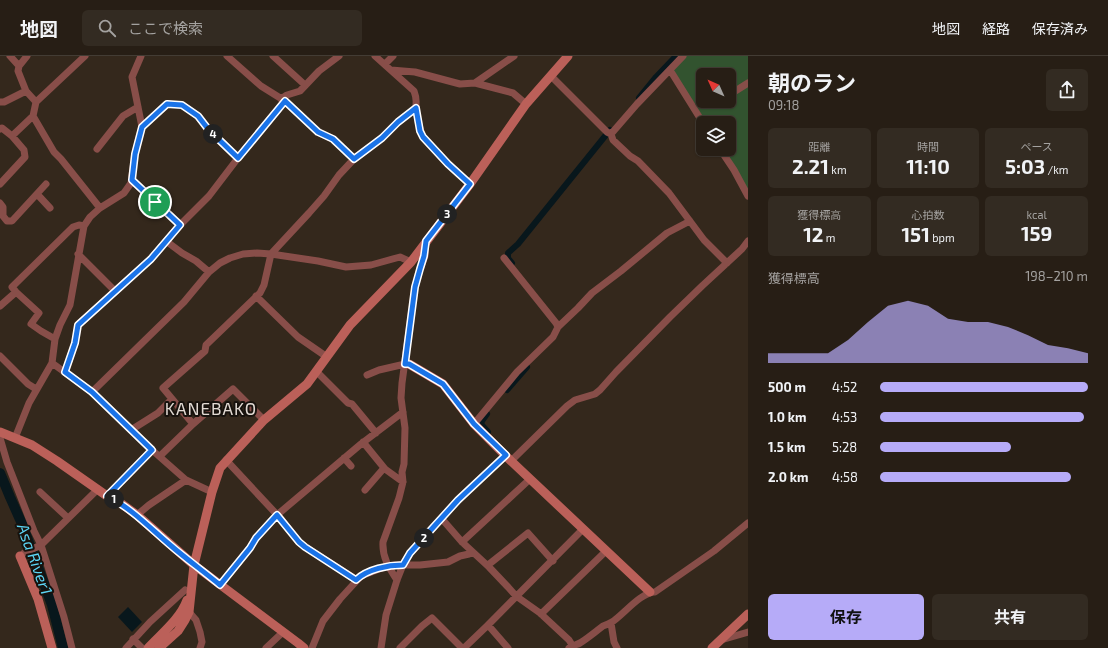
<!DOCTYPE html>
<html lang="ja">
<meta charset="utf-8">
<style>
body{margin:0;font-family:"Exo 2","Noto Sans JP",sans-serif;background:#332b22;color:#f1f3f6;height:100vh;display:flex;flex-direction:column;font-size:15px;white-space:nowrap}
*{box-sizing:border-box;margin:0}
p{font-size:13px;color:#a4a2a0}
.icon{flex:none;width:22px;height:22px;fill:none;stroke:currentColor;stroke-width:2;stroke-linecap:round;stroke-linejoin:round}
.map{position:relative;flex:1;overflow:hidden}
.sheet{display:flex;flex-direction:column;background:#271e15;width:360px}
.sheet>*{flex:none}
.needle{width:26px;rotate:315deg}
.controls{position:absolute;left:696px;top:12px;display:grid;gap:8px}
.controls a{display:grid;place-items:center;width:40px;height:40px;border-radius:6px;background:#271e15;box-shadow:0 1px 3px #0004,0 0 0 1px #433c34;font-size:20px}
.pin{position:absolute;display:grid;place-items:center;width:34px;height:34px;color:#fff;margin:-17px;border:2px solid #fff;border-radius:50%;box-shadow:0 1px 4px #0007}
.km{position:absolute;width:20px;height:20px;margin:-10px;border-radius:50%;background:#222;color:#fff;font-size:11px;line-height:20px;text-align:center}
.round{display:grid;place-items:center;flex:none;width:42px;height:42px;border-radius:6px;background:#332b22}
.summary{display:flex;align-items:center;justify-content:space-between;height:68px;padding:0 20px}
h1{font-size:22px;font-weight:700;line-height:30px}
.figures{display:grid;grid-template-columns:repeat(3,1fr);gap:6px;height:68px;padding:4px 20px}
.figures div{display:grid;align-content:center;border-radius:6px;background:#332b22;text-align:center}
.figures b{font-size:20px;font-weight:700}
.figures small{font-size:11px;font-weight:400}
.figures p{font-size:11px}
.chart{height:112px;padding:8px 20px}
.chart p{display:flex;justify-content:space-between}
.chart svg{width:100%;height:72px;margin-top:4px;fill:#b6abf8;opacity:.7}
.action{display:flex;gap:8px;margin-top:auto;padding:8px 20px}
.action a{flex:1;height:46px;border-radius:6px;background:#b6abf8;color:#111;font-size:16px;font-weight:700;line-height:46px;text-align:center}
.action a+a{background:#332b22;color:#f1f3f6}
ul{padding:0 20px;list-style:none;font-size:13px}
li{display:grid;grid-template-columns:64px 48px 1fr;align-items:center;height:30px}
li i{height:10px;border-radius:5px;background:#b6abf8}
header{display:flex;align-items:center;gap:24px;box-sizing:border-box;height:56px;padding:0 20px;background:#271e15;border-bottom:1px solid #433c34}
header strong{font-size:19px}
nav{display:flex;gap:22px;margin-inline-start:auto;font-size:14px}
.search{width:280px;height:36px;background:#332b22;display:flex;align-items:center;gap:10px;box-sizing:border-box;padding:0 14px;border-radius:6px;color:#a4a2a0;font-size:15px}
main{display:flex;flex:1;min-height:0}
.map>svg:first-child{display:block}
.green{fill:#32532f;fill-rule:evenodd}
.water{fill:#08171c}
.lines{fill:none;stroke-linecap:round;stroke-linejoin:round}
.canal{stroke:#08171c;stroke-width:6}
.river{stroke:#08171c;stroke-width:10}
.street{stroke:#884e49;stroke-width:7}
.secondary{stroke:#bb6059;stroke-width:9}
.route-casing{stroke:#fff;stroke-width:8}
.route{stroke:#1a73e8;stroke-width:5}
.labels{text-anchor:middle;stroke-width:4;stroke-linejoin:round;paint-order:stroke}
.water-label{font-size:16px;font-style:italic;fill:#5cd5f5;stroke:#17120d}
.quarter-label{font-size:17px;letter-spacing:1px;fill:#e2dad3;stroke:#17120d}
</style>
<header>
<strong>地図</strong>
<div class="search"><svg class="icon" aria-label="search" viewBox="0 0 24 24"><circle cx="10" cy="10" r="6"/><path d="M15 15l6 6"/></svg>ここで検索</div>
<nav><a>地図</a><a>経路</a><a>保存済み</a></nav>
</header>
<main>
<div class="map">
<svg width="748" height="592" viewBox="0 0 748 592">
<rect width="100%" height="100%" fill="#34281c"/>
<path class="green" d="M685 0H748V134L723 93H729V67H707L672 14ZM703 19H729V45H703Z"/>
<path class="water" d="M128 551 142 566 132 576 118 561Z"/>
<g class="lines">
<path class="canal" d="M639 42 656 21 676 0
M512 207 508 202V197L518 188 610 74
M507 334 527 311
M487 358 482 365 481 368 488 376"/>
<path class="river" d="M0 417 10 441 22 468 52 549 63 592"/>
<path class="street" d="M10 0 19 10
M27 0 19 10 18 15 26 35 36 46 33 60 54 96 61 103 100 152
M273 0 305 29
M375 0 414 35C417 43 416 42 416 51 416 57 420 75 423 81L448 108 470 128
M385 8 393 0
M391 14 415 16 460 28 475 27 513 37 526 48
M670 14 703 67
M551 20 607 76 611 78 637 48 683 0
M475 27 514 0
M729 39 748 27
M281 43 287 39 300 35 319 15 339 0
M285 45 318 76 333 83 354 103
M0 46H4L26 35
M36 46 85 0
M142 71 167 48 182 49 198 60 208 73 238 102
M0 73 2 72 12 80 24 94 25 101 0 128
M611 78 613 84 630 100 638 105 669 137 704 184 727 207
M12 80 33 60
M97 93 123 60 138 51
M720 93 734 114 748 140
M132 124 180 169
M37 138 50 152
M0 147 3 151V160L7 165H12L46 128
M166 185 182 197 196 205 209 216
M78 198 115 235 151 203 180 169 209 140 238 102 285 45 261 30 227 0
M256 240 298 281 327 301
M0 250 16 236
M558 271 578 252 592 237 621 215 667 177 690 165
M55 283 41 275 31 268 39 257 16 236 12 231 73 171 79 169 84 170
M0 300 28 328 36 333
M52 307 92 336 152 394 186 424 212 436
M316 315 348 347 352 348 376 377
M65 316 75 287 78 269 115 235
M367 319 379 314 405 308
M92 336 184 246 209 216 220 207 230 202 243 198 257 197 271 198 318 205 346 211 371 209 400 201 411 206
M193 368 163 332 205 295 206 289 260 237 264 229 271 198 309 157 324 140 339 119 354 103 382 82 398 66 416 52
M474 368 517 316 553 281 558 271 556 267 504 202
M131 374 158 357 172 343
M0 382 7 406 34 475 41 489 64 561 72 592
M15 382 29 347 52 307 55 283 60 269 70 249 84 170 90 161 100 152 124 137 131 127 135 98 142 71 132 21 141 0
M363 386 385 413 403 426
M160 400 193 368 233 333 264 364
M344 402 351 410
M226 404 281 463 299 486 305 491 357 524
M511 405 567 350 575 344 595 338 600 334 616 316 670 261 702 230 742 193 748 185
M365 434 384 412
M40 436 68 462
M107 440 152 394
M137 459 149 449 186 424
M442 463 462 486 489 511 508 531 516 540 540 557 569 584 574 592
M462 486 530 423
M24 497 41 489 98 433
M488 509 528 477 553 505
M397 524C389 512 382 501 383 486L399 442 403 426 402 416 404 408 405 372 401 342 402 327 415 231 420 213 425 200 426 185
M220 529 250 492 256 482 277 459 361 388 403 356
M189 556 196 564 200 576 202 586 200 592
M541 558 606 495
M611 567 614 586 617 592
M488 569 508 592
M133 583 142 592
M721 584 748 576
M126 592 150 566 185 534
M266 592 283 576
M312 592 323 565 340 543 361 520 387 510 395 509H420L448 506 460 500 469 498 472 496
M381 592 386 559 397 524 403 509 410 497 458 444 506 399
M400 592 422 570 432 562 462 592
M464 592 488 569 583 473
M569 592C573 589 576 589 580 587 588 582 595 576 603 570 606 569 609 568 612 566 623 559 641 536 655 536L714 495 748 467"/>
<path class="secondary" d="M405 308H409L443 328 474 368 511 405 650 536
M0 376 32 389 57 405 107 440 119 446 137 459 194 509 298 587 304 592
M20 500 38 543 52 592
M148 592C162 577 180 563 187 544
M159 592 178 575 185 564 189 556 194 509 212 436 220 412 264 364 307 328 350 269 411 206 470 128 526 48 568 0
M712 592 748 558"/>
</g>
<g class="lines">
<g class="route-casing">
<path id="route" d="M285 45 318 76 333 83 354 103 382 82 398 66 416 52 420 75 423 81 448 108 470 128 426 185 424 200 420 213 415 231 405 308H409L443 328 474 368 506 399 458 444 410 497 403 509C389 509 367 513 356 524L305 491 299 486 277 459 256 482 250 492 220 529C203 515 185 502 169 488 149 471 131 452 107 440L152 394 92 336 65 316 75 287 78 269 151 203 180 169 132 124 135 98 142 71 167 48 182 49 198 60 208 73 238 102Z"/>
</g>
<use href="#route" class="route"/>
</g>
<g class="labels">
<g class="water-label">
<text transform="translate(35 503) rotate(70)" y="6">Asa River1</text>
</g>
<g class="quarter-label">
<text x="211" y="359">KANEBAKO</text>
</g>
</g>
</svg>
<div class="controls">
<a><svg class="needle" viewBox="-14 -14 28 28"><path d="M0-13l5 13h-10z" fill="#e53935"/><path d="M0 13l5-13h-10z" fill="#a4a2a0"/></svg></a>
<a><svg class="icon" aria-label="layers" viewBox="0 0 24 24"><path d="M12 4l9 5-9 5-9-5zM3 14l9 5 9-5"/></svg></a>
</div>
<div class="pin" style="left:155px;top:146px;background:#1e9e55"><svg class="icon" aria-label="arrive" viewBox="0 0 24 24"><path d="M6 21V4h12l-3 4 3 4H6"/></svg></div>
<b class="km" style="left:114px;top:443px">1</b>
<b class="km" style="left:424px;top:482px">2</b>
<b class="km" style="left:447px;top:158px">3</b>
<b class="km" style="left:213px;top:78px">4</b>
</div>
<section class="sheet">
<div class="summary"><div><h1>朝のラン</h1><p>09:18</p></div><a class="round"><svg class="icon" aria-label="share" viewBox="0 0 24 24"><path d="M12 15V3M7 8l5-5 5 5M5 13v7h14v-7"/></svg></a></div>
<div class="figures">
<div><p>距離</p><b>2.21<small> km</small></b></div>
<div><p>時間</p><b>11:10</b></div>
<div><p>ペース</p><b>5:03<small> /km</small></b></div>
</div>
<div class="figures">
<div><p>獲得標高</p><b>12<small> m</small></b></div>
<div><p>心拍数</p><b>151<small> bpm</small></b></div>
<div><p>kcal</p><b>159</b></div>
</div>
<div class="chart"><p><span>獲得標高</span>198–210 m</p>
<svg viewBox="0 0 160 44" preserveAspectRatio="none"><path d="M0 44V38L10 38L20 38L30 38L40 30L50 19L60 9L70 6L80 9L90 17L100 19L110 19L120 22L130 27L140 33L150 35L160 38V44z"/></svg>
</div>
<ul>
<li><b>500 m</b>4:52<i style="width:100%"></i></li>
<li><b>1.0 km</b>4:53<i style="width:98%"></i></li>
<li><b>1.5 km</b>5:28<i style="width:63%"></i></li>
<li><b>2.0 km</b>4:58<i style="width:92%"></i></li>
</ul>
<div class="action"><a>保存</a><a>共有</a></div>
</section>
</main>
